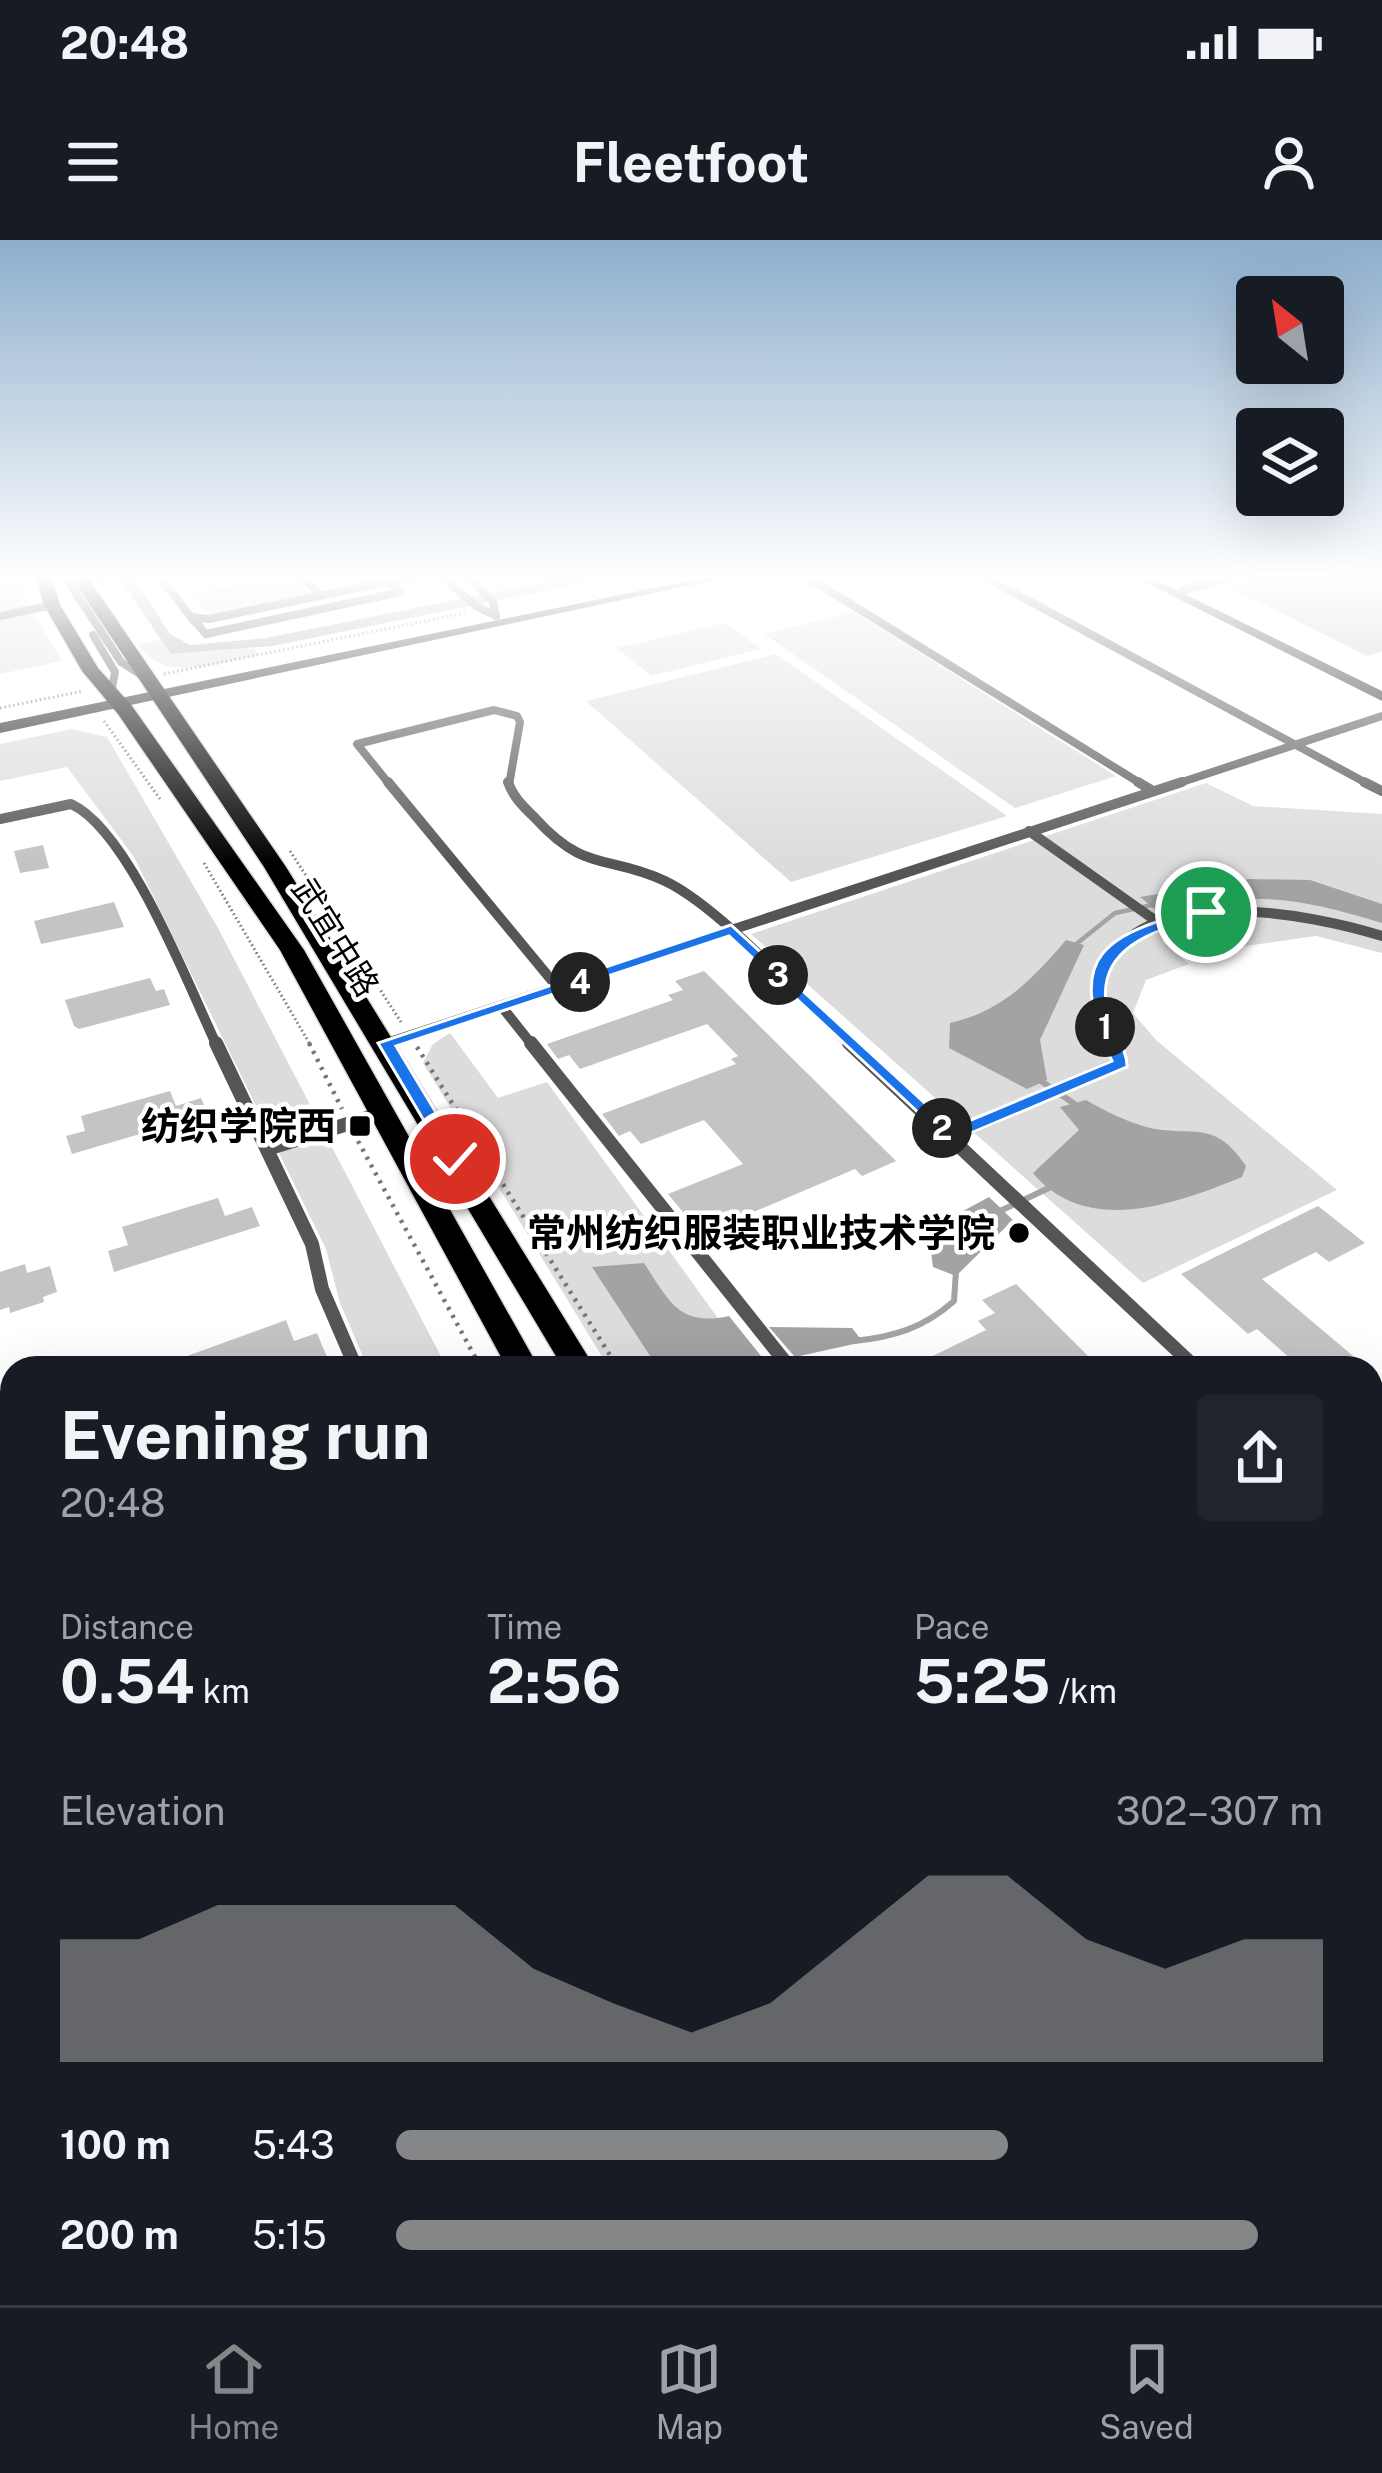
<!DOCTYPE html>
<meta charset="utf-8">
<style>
body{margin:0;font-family:"Public Sans","Noto Sans SC",sans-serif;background:#20242c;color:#f1f3f6;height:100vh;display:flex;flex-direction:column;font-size:45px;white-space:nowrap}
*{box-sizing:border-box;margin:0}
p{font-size:39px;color:#9ea1a6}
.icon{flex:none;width:66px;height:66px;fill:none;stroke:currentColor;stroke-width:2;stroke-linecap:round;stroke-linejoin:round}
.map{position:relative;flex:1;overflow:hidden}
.side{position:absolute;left:0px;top:1116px;width:1383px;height:951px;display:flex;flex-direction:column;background:#171b24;border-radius:36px 36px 0 0;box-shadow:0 12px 48px #0002}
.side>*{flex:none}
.needle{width:78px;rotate:330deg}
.controls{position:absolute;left:1236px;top:36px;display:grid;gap:24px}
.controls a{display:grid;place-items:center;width:108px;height:108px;border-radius:12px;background:#171b24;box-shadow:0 12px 48px #0002;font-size:60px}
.pin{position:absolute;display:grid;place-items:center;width:102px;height:102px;color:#fff;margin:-51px;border:6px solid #fff;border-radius:50%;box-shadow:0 3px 12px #0007}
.km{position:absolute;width:60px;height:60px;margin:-30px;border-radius:50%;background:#222;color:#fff;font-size:33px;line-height:60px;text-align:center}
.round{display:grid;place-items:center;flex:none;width:126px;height:126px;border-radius:12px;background:#20242c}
.headline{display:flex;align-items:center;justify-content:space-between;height:204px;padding:0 60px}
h1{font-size:66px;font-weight:700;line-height:90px}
.metrics{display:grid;grid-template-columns:repeat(3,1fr);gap:18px;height:204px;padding:12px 60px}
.metrics div{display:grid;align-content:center}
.metrics b{font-size:60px;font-weight:700}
.metrics small{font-size:33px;font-weight:400}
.metrics p{font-size:33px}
.chart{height:336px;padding:24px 60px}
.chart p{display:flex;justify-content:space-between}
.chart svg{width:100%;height:216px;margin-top:12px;fill:#858687;opacity:.7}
ul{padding:0 60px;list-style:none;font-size:39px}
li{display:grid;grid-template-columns:192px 144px 1fr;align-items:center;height:90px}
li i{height:30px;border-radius:15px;background:#858687}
.status{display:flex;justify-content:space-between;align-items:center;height:84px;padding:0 60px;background:#171b24;direction:ltr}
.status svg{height:33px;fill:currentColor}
header{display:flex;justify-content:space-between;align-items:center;height:156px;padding:0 60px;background:#171b24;font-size:54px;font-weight:700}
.menu{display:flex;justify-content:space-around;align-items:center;height:168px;border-top:3px solid #363941;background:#171b24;font-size:33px;color:#9ea1a6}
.menu a{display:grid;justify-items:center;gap:6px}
.menu .selected{color:#858687}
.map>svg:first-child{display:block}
.green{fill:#dcdcdc}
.water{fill:#a3a3a3}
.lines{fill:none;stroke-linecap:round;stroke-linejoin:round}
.stream-far1{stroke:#a3a3a3;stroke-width:4.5}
.stream{stroke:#a3a3a3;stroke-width:6}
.building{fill:#c4c4c4}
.primary-casing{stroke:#dbdbdb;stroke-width:3}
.path-far2{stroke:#777;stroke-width:3;stroke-dasharray:1.5 3;stroke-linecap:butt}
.path-far1{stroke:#777;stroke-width:4.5;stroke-dasharray:3 6;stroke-linecap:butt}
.path{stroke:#777;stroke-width:8;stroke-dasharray:4.5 9;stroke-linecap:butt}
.lane-far4{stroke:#555;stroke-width:8}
.lane-far3{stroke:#555;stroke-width:10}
.lane-far2{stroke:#555;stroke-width:14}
.lane-far1{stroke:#555;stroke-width:16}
.lane{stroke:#555;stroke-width:21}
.secondary{fill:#222;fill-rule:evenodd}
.primary{fill:#000;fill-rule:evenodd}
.route{fill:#1a73e8;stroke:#fff;stroke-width:3}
.poi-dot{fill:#000;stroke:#fff;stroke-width:4.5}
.labels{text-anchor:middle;stroke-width:9;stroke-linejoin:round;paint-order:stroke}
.far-street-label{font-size:33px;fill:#000;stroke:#fff}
.poi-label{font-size:39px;font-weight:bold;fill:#000;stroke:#fff;text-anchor:end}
</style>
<div class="status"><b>20:48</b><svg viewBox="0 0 49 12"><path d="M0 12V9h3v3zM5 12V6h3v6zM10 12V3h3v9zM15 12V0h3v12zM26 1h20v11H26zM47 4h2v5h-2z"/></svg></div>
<header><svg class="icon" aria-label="menu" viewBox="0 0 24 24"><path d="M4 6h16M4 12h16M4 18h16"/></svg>Fleetfoot<svg class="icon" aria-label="person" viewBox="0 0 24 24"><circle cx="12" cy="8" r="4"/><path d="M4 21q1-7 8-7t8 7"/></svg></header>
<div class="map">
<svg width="1382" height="2065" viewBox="0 0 1382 2065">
<rect width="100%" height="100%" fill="#fff"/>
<path class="green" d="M0 335H13L62 421 0 434Z
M293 336 310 354 210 376 191 353Z
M855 372 1116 536 1015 568 764 394Z
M724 383 761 409 651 436 617 408Z
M161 400 171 414 254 408 259 415C218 422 164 445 138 404Z
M776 414 1007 576 791 642 586 461Z
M72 489 107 497 218 688 447 1128H368L340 1063 326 1009 134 617 67 527 0 541V504Z
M1206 543 1253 566 1382 574V713L1316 696 1239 707 1204 687 1162 701 1189 724 1146 740 1133 773 1156 800 1337 950 1143 1043 751 694Z
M450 793 498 858 547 842 754 1128H609L423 823 433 804Z
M1382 1558V1838L1371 1844V1565Z
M1382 1985V2065H1258L1266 2055H1371V1991Z"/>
<path class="water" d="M117 335H132L170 394 190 405 266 398 579 335H623L272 406 171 414Z
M1249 639 1310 640 1382 664V683C1291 655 1250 652 1156 670L1140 657Z
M1066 700 1084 705 1040 800 1047 840 1027 849 949 808 950 783C1002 771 1032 740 1066 700Z
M1086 860C1105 871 1129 883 1150 888 1194 897 1215 879 1246 926L1242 937C1176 964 1086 997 1033 933L1079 890 1060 867Z
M989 957 1013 980 956 1036 933 1027 928 990Z
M644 1023C669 1061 679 1087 729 1076L769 1126 658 1128 592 1027Z
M769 1087 852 1088 863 1102 795 1117Z"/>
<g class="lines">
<path class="stream-far1" d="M1070 709 1115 673 1157 664"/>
<path class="stream" d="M1038 839 1076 865
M1000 971 1053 946
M854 1101C893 1097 924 1088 954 1061L956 1031"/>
</g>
<path class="building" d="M1249 335H1382V411L1367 416 1229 347 1246 342Z
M43 605 49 628 20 633 14 611Z
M114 662 124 687 41 704 34 681Z
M704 731 896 921 862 936 855 929 711 990 698 974 688 978 668 954 743 924 704 880 641 904 630 891 619 896 602 874 736 824 731 819 738 816 707 784 580 829 569 815 558 819 547 804 673 760 668 755 683 750 675 741Z
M150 738 156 751 164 749 170 765 79 789 74 786 65 760Z
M170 851 176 866 201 858 208 874 72 914 66 896 85 891 81 876Z
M218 958 225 976 252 967 260 986 114 1032 108 1011 128 1005 122 987Z
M1318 966 1365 1003 1329 1022 1316 1012 1262 1039 1353 1116 1331 1128H1301L1257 1089 1248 1094 1181 1034Z
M25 1024 27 1033 50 1026 57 1052 43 1057 44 1062 10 1073 9 1067 0 1070V1032Z
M1016 1044 1100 1128H908L986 1090 978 1081 995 1073 982 1060Z
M286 1080 294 1101 317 1093 327 1117 306 1128H154Z"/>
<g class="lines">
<g class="primary-casing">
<path id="primary" d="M35 335H51L60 365 98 428 132 466 304 710 539 1128H507L280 710 118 474 82 431 44 365Z
M70 335H86L286 627 595 1128H563L264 627Z
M1014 2055H1065L1069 2065H1018Z
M1115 2055H1166L1170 2065H1119Z"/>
</g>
<path class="path-far2" d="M745 337 759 335
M164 434 465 373
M0 468 83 451
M104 481 160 559
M290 611 401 782
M204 623 311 806"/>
<path class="path-far1" d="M309 803 342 869
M417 807 618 1128
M358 901 481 1128"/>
<path class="path" d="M978 2055 983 2065
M1198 2055 1204 2065"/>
<path class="lane-far4" d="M64 335 121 422 146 438
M158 335 191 377 209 379 419 335
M440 335 476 366 496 376
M466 335 493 362 496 376
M804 335 1143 545
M981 335 1370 545
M301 336 321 355
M82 340 108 335
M1183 350 1241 335
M0 376 52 365
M191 377 206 394 400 352 388 341
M93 395 115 432 111 453
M390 545 357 504 494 470 517 476 520 482 509 545
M1173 545 1382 476"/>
<path class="lane-far3" d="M388 542 558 748
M508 542C513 557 524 567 535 578 586 634 607 614 665 641 720 667 805 762 852 806
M1138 542 1153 551
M1364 542 1382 551
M0 579 71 564C129 590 189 747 217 806
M1029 591 1159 683
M502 767 533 806
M387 803 1182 542
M1117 806C1110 790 1098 773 1097 754 1097 744 1102 737 1106 728 1145 641 1311 674 1382 696"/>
<path class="lane-far2" d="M216 803 312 1004 322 1049 356 1128
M531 803 790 1128
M849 803 1196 1128
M950 896 1121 823 1116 803
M267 909 383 873"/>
<path class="lane-far1" d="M1371 1284 1382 1288
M1371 1413 1382 1406"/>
<path class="lane" d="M0 1589 12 1583"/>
<path class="secondary" d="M716 335H738L0 493V483Z
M1131 335H1146L1382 451V461Z
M12 1778V1849L0 1854V1783Z
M1382 1901V1941L1371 1945V1906Z"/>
<use href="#primary" class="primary"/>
</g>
<linearGradient id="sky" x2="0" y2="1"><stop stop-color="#8cadcc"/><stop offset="0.54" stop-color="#fff"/><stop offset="1" stop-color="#fff" stop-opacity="0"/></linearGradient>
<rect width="1382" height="624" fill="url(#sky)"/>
<path class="route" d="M1206 668 1211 675C1159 689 1091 705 1108 774 1112 792 1128 810 1127 827L950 902 729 696 396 806 464 919 461 923H449L378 803 731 685 952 888 1112 821C1062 713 1106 693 1206 668Z"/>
<g class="poi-dot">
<rect x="348" y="874" width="24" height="24" rx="6"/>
<circle cx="1019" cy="993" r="12"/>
</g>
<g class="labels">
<g class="far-street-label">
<text transform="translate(336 697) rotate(58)" y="12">武宜中路</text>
</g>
<g class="poi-label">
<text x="336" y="900">纺织学院西</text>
<text x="995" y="1007">常州纺织服装职业技术学院</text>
</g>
</g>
</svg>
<div class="controls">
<a><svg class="needle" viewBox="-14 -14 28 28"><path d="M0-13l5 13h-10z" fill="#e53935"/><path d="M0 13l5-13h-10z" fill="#9ea1a6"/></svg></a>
<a><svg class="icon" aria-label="layers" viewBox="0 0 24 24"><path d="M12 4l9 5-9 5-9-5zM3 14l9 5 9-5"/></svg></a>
</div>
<div class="pin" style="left:1206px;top:672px;background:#1e9e55"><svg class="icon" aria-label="arrive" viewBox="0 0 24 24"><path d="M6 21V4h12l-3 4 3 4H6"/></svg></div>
<div class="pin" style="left:455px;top:919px;background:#d93025"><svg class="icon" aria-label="check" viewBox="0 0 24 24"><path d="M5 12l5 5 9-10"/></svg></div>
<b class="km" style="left:1105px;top:787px">1</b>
<b class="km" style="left:942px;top:888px">2</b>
<b class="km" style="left:778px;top:735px">3</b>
<b class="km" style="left:580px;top:742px">4</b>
<section class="side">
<div class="headline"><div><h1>Evening run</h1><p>20:48</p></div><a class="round"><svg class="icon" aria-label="share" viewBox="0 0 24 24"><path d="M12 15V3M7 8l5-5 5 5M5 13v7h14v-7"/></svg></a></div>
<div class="metrics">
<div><p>Distance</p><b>0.54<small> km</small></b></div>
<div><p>Time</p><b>2:56</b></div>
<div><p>Pace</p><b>5:25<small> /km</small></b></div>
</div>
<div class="chart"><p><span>Elevation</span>302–307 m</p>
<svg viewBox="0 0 160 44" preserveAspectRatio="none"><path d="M0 44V19L10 19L20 12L30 12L40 12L50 12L60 25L70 32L80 38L90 32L100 19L110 6L120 6L130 19L140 25L150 19L160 19V44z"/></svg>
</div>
<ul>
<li><b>100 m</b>5:43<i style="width:66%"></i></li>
<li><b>200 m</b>5:15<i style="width:93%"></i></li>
</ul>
</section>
</div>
<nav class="menu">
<a class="selected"><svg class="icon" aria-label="home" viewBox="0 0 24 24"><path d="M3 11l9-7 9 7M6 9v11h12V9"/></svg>Home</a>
<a><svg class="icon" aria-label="map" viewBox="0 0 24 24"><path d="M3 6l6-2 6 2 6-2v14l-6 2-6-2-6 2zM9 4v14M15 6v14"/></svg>Map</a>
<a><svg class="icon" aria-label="saved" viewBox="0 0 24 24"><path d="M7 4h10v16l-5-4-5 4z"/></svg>Saved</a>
</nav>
